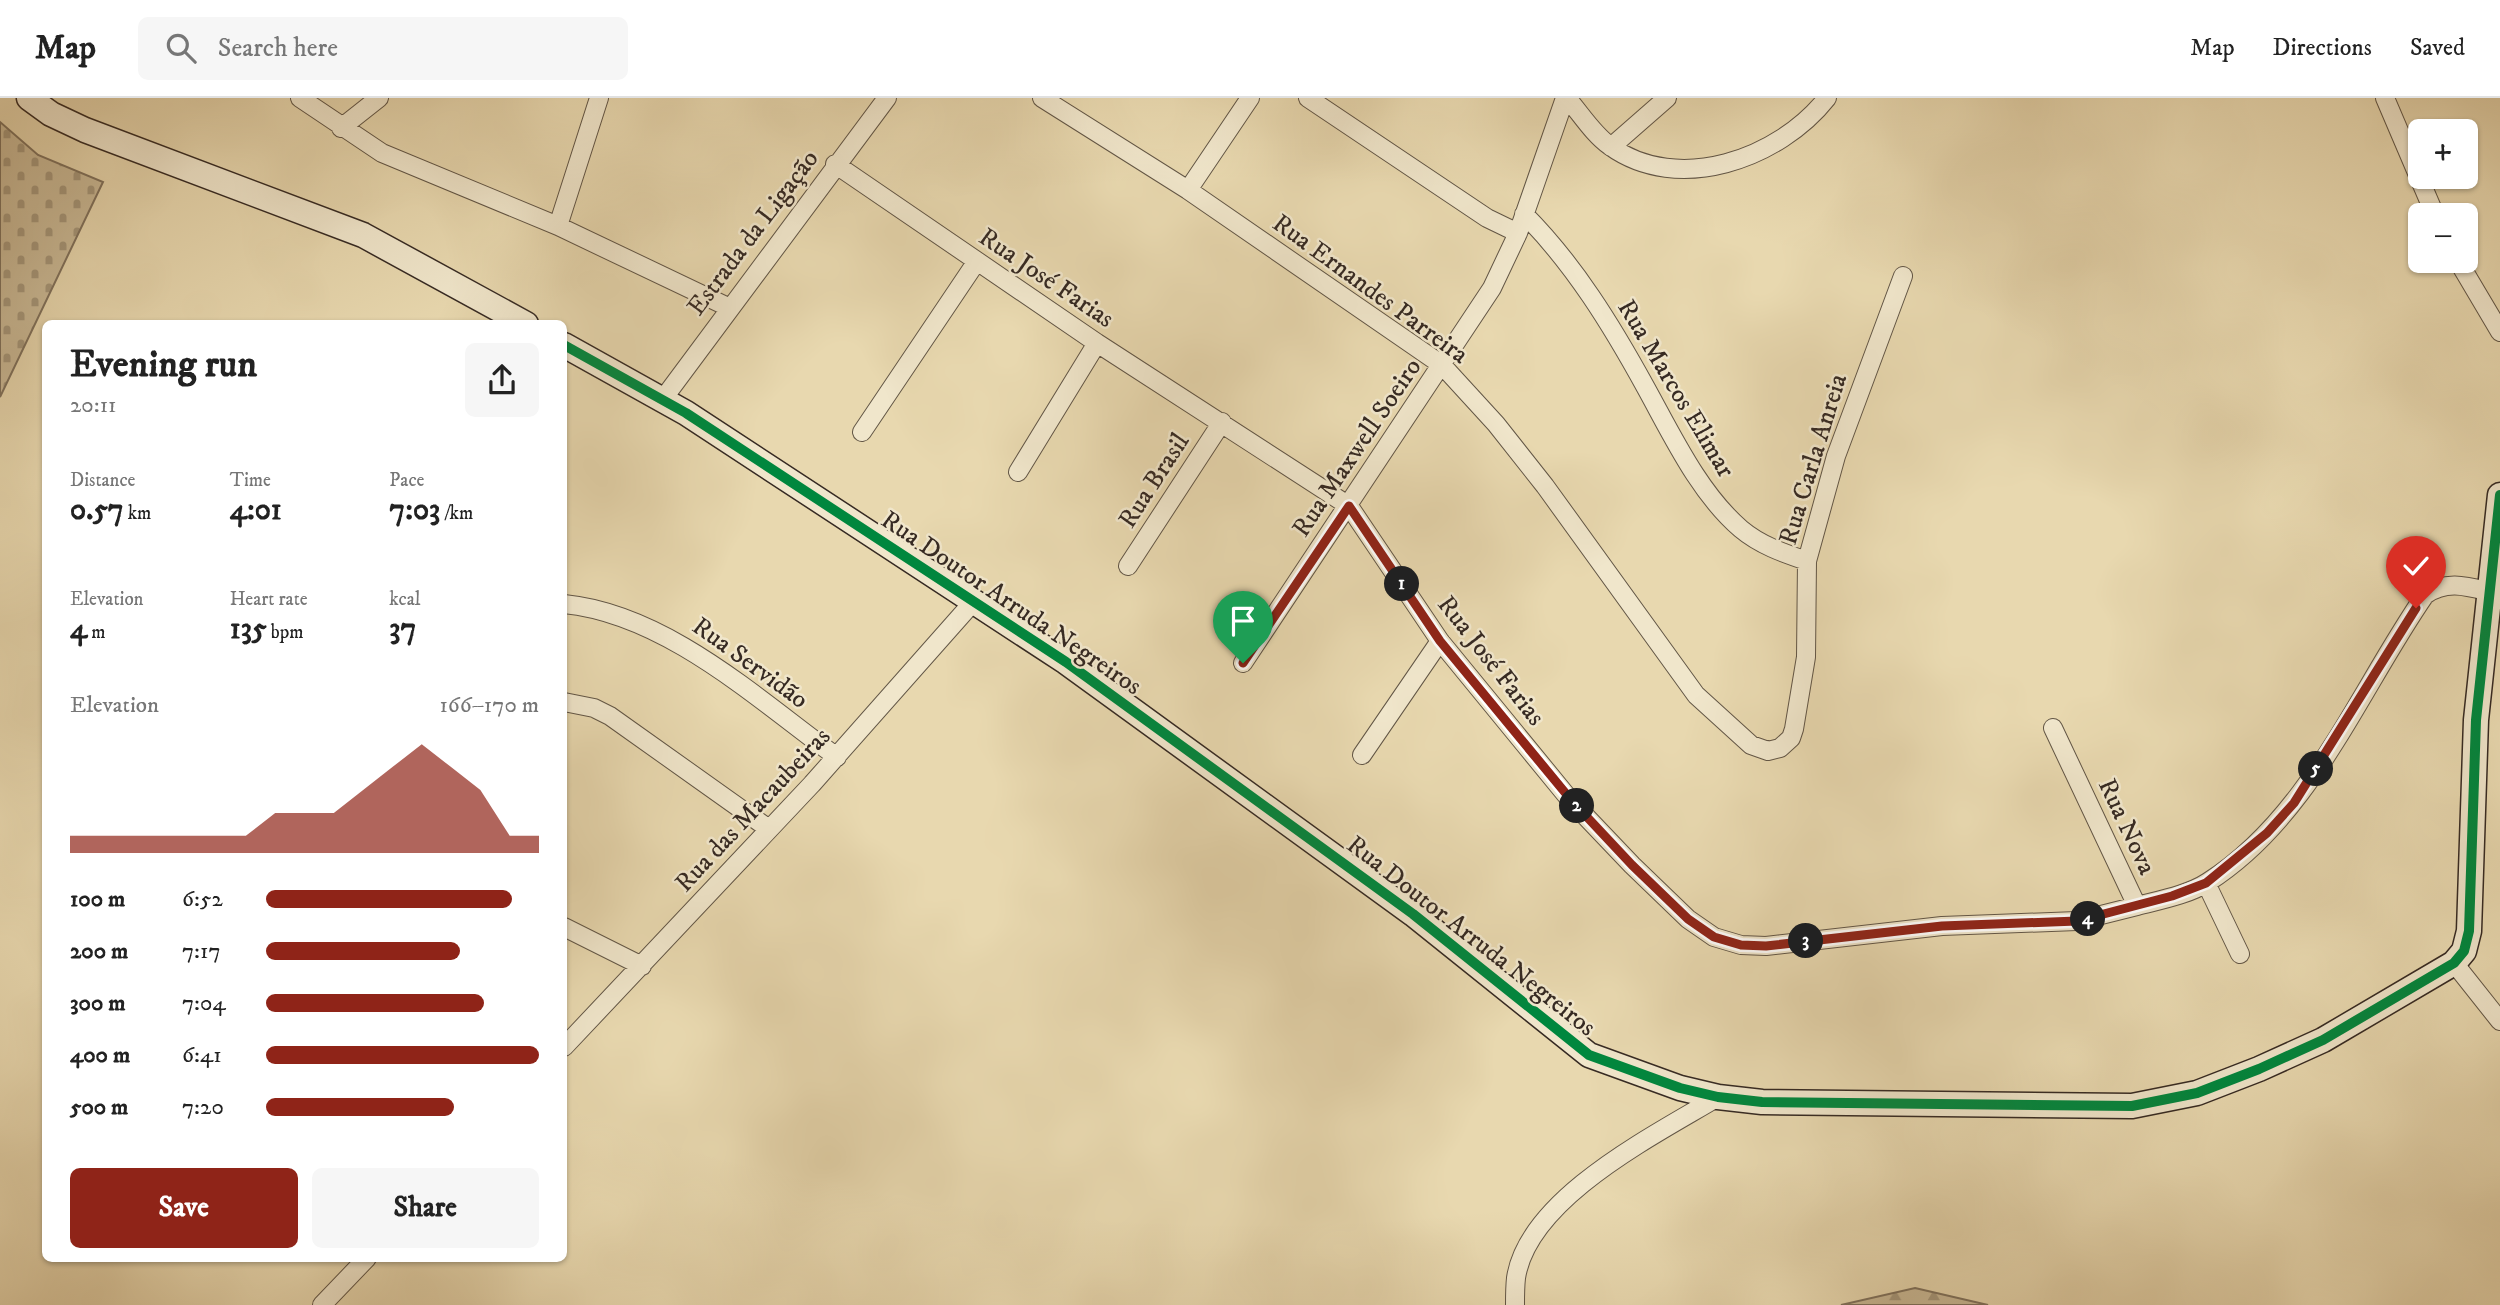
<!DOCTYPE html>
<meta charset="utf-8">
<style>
body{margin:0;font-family:"IM FELL DW Pica",serif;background:#f6f6f6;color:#222;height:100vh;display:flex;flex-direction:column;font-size:26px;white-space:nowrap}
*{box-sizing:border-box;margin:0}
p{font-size:23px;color:#767676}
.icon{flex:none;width:38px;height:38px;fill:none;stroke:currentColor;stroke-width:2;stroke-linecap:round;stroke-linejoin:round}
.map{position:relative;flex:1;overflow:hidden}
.panel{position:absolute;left:42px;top:222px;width:525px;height:942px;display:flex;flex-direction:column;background:#fff;border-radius:10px;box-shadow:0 2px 5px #0004}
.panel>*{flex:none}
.controls{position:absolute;left:2408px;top:21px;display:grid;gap:14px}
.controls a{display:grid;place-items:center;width:70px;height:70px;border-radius:10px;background:#fff;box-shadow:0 2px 5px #0004;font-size:35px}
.pin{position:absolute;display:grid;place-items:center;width:60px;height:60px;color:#fff;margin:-72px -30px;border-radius:50% 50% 50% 0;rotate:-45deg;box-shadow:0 0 7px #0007}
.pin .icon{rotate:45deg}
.km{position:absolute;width:35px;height:35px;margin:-18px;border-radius:50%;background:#222;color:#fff;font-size:19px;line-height:35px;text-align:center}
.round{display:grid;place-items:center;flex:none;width:74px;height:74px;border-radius:10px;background:#f6f6f6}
.summary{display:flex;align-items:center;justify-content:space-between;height:119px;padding:0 28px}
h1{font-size:38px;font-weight:800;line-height:52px}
.metrics{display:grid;grid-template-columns:repeat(3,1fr);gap:10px;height:119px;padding:7px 28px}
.metrics div{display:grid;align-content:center}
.metrics b{font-size:30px;font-weight:800}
.metrics small{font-size:19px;font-weight:400}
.metrics p{font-size:19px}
.chart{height:196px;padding:14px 28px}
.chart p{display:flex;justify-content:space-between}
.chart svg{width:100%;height:126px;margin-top:7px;fill:#8f2418;opacity:.7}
.cta{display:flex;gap:14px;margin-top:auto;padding:14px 28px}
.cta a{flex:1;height:80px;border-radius:10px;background:#8f2418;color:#fff;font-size:28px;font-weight:800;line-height:80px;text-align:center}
.cta a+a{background:#f6f6f6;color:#222}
ul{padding:0 28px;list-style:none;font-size:23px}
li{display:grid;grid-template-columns:112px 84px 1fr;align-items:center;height:52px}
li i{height:18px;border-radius:9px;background:#8f2418}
header{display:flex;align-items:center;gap:42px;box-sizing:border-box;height:98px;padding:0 35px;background:#fff;border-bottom:2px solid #e0e0e0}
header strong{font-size:33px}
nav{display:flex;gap:38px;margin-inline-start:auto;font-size:24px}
.search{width:490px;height:63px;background:#f6f6f6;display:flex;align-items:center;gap:18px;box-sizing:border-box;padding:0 24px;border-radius:10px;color:#767676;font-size:26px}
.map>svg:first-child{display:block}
.forest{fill:url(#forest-firs);stroke:#80725d;stroke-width:2}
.cemetery{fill:url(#cemetery-stones);stroke:#80725d;stroke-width:2}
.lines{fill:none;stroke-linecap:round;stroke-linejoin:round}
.street-casing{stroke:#625646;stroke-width:20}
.secondary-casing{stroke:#362a23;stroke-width:27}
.street{stroke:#f0e6cb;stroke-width:18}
.secondary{stroke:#f0e6cb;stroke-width:24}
.cycleway-casing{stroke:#f0e6cb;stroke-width:15}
.cycleway{stroke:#00873e;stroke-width:10}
.route-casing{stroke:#fff;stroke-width:14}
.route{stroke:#8f2418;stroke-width:9}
.labels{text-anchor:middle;stroke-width:5;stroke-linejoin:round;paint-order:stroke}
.street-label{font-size:26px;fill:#362a23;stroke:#f0e6cb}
</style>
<header>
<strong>Map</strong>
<div class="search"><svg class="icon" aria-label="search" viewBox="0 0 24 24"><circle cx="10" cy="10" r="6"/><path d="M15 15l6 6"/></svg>Search here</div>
<nav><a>Map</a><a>Directions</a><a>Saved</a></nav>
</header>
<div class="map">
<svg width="2500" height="1207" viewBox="0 0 2500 1207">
<defs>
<pattern id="forest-firs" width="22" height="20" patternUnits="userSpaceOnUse" patternTransform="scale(1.75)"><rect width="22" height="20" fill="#caba97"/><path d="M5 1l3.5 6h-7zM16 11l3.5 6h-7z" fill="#a5977b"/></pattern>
<pattern id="cemetery-stones" width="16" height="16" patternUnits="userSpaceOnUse" patternTransform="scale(1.75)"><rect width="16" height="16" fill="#caba97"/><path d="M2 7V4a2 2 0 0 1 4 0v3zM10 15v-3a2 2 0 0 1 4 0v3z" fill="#a5977b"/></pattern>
</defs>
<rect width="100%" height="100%" fill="#e8d8af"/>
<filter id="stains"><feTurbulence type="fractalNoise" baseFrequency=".00286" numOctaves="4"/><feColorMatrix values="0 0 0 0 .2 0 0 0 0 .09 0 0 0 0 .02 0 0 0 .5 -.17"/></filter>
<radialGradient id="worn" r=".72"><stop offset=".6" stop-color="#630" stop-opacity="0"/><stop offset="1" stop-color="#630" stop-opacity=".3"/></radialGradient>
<path class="forest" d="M1915 1190 1988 1207H1841Z"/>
<path class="cemetery" d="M0 24 38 57 103 84 0 299Z"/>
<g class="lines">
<g class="street-casing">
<path id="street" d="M300 0 382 55 558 128 728 209
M1042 0 1188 92 1442 267 1496 326 1545 388 1696 597 1751 647 1768 653 1780 650 1791 640 1794 631 1806 559 1807 463 1836 358 1903 178
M1308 0 1487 120 1518 135
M1567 0C1581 16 1593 36 1610 48 1678 97 1779 61 1827 0
M2385 0 2435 117
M341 30 379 0
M1611 49 1667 0
M835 66 1097 245 1349 408 1440 543 1571 703 1632 767 1688 821 1714 839 1741 847 1766 848 1942 828 2077 823 2137 808
M1188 92 1250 0
M1524 116C1574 166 1612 228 1646 290 1672 337 1699 395 1741 431 1760 447 1783 455 1807 463
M558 128 599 0
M2458 163 2500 234
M663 301 887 0
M862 334 977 163
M1018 374 1097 245
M1128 468 1222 324
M564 506C666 516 756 600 837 659
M1243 565 1492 190 1518 135 1565 0
M564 604 594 610 610 618 769 731
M2053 630 2137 808C2160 802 2188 797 2208 784 2310 719 2358 594 2425 497 2446 482 2466 488 2490 494
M1362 657 1440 543
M2206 785 2240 856
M564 829 642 868
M2454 865 2500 923
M564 949 812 686 974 503
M322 1207 367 1160
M1515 1207C1515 1198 1515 1189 1516 1180 1528 1100 1655 1037 1718 999"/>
</g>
<g class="secondary-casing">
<path id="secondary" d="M29 0 51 16 85 32 363 137 526 226
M564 247 686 315 1066 564 1413 816 1589 957 1680 990 1718 999 1762 1004 2132 1008 2197 995 2259 971 2323 942 2454 865 2464 853 2469 833 2476 622 2500 397"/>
</g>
<use href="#street" class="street"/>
<use href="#secondary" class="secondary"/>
<g class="cycleway-casing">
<path id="cycleway" d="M564 247 686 315 1066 564 1413 816 1589 957 1680 990 1718 999 1762 1004 2132 1008 2197 995 2259 971 2323 942 2454 865 2464 853 2469 833 2476 622 2500 397"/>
</g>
<use href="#cycleway" class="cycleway"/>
</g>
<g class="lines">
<g class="route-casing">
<path id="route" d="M1243 565 1349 408 1440 543 1572 703 1632 767 1688 821 1714 839 1741 847 1766 848 1942 828 2077 823 2172 798 2206 785 2267 735 2294 705 2416 510"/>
</g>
<use href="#route" class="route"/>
</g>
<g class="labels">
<g class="street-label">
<text transform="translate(752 134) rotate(-53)" y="9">Estrada da Ligação</text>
<text transform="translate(1047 179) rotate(34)" y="9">Rua José Farias</text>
<text transform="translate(1371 190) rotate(36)" y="9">Rua Ernandes Parreira</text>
<text transform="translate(1677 290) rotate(59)" y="9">Rua Marcos Elimar</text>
<text transform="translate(1356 349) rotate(-56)" y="9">Rua Maxwell Soeiro</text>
<text transform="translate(1812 361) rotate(-73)" y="9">Rua Carla Anreia</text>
<text transform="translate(1153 382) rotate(-57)" y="9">Rua Brasil</text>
<text transform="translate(1012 504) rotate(34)" y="9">Rua Doutor Arruda Negreiros</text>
<text transform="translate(1492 562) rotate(52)" y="9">Rua José Farias</text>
<text transform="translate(751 564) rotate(36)" y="9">Rua Servidão</text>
<text transform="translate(752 711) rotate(-47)" y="9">Rua das Macaubeiras</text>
<text transform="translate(2128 728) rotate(65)" y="9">Rua Nova</text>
<text transform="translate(1472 837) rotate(38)" y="9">Rua Doutor Arruda Negreiros</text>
</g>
</g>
<rect width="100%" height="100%" filter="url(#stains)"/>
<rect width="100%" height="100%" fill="url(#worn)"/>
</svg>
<div class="controls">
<a>+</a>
<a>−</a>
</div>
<div class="pin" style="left:1243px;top:565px;background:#1e9e55"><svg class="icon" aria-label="arrive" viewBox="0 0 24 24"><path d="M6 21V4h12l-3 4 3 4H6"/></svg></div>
<div class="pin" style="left:2416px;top:510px;background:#d93025"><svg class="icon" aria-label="check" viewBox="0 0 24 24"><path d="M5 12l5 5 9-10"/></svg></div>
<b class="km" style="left:1402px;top:486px">1</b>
<b class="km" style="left:1577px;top:708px">2</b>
<b class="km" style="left:1806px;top:843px">3</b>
<b class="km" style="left:2088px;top:821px">4</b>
<b class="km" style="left:2316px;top:671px">5</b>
<section class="panel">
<div class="summary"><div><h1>Evening run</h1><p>20:11</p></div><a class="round"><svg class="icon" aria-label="share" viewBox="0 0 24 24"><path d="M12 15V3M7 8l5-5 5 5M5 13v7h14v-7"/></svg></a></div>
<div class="metrics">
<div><p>Distance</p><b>0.57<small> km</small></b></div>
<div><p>Time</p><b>4:01</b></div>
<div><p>Pace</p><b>7:03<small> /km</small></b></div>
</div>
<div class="metrics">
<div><p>Elevation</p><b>4<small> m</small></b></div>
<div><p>Heart rate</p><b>135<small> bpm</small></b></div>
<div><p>kcal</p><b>37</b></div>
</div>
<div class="chart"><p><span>Elevation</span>166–170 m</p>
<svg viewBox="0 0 160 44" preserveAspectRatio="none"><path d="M0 44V38L10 38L20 38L30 38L40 38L50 38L60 38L70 30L80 30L90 30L100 22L110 14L120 6L130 14L140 22L150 38L160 38V44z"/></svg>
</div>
<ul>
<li><b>100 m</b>6:52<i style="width:90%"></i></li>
<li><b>200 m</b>7:17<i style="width:71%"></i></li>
<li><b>300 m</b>7:04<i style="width:80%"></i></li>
<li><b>400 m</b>6:41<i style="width:100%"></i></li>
<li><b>500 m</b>7:20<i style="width:69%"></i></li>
</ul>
<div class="cta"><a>Save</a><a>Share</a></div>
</section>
</div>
